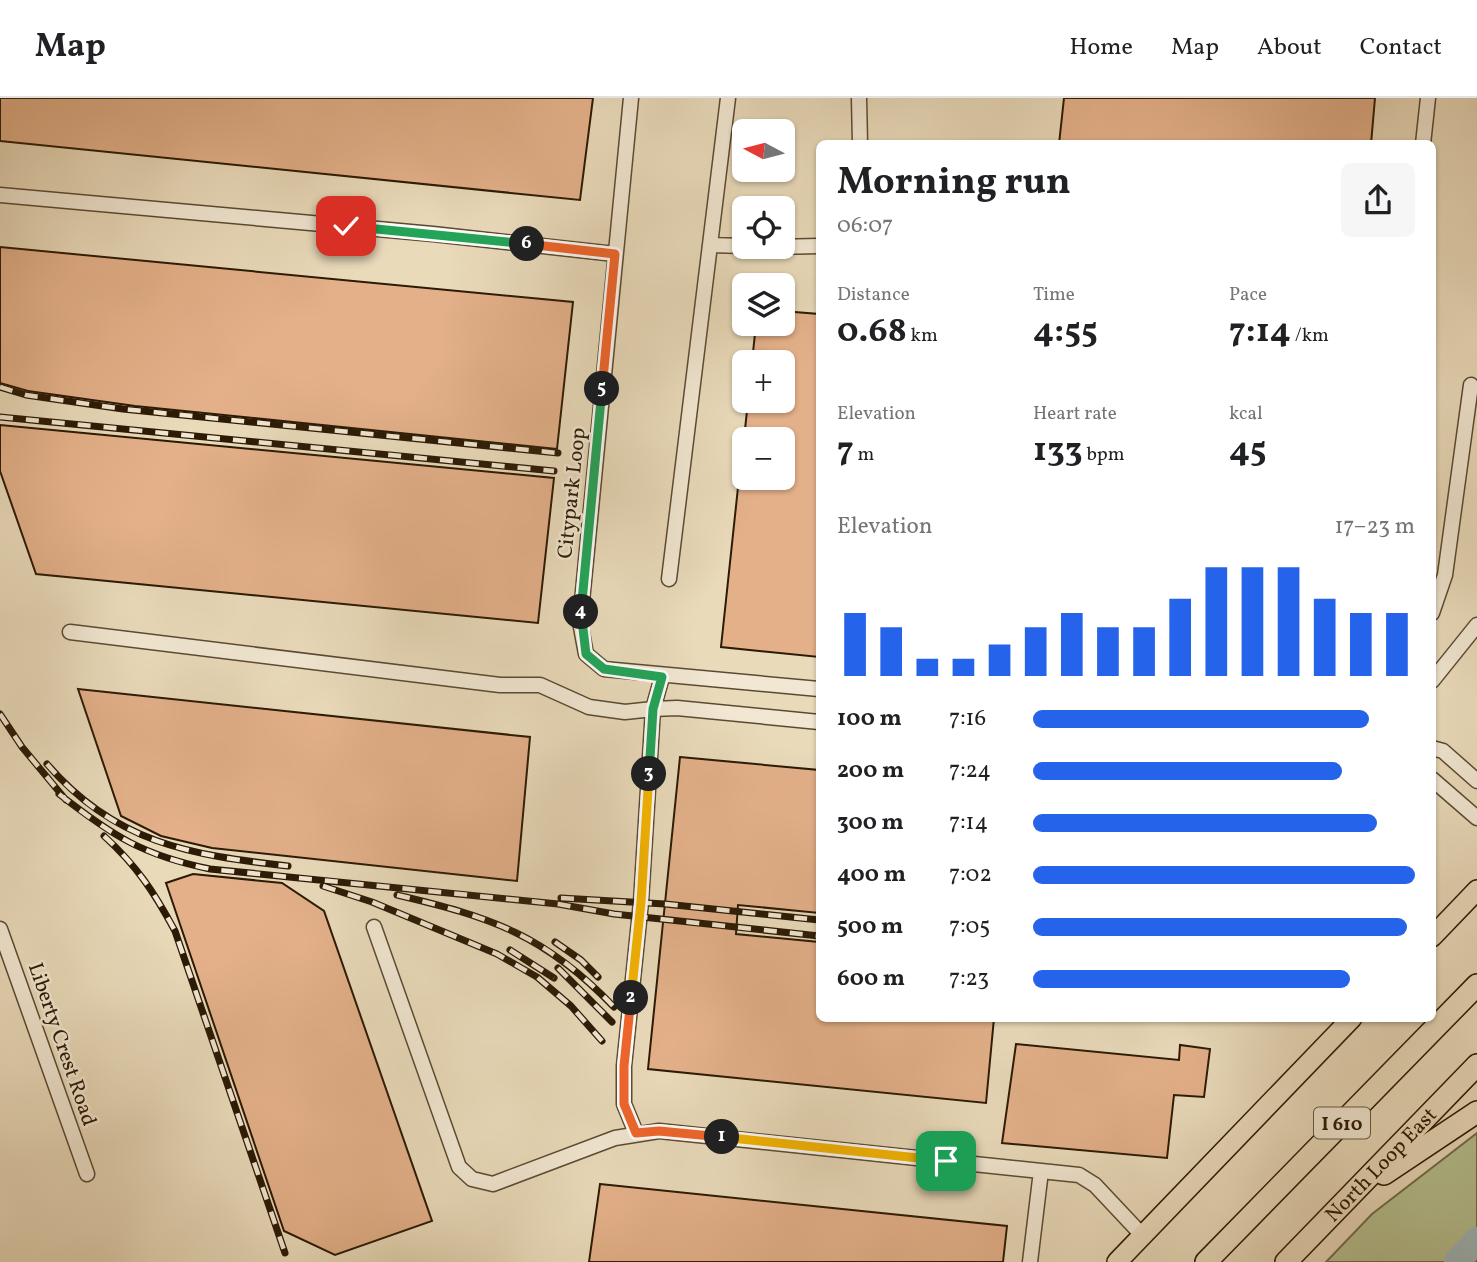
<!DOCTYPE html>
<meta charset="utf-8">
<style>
body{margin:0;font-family:Vollkorn,serif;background:#f6f6f6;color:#202124;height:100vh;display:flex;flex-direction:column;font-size:26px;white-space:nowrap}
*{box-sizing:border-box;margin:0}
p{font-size:23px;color:#757577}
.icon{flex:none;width:38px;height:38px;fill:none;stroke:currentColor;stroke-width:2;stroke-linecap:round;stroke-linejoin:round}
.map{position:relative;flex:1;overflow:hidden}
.side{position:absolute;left:816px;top:42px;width:620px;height:882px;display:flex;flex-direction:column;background:#fff;border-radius:10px;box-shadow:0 2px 5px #0004}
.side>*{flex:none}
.needle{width:46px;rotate:277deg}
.tools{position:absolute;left:732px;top:21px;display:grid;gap:14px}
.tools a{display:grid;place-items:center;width:63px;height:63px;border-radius:10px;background:#fff;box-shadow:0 2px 5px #0004;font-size:35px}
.pin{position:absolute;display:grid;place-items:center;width:60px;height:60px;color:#fff;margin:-30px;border-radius:14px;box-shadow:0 4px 10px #0006}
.km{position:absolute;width:35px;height:35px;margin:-18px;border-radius:50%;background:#222;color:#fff;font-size:19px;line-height:35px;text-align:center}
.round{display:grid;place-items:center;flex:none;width:74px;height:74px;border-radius:10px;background:#f6f6f6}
.headline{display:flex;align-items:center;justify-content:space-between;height:119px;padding:0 21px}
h1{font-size:38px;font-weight:700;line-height:52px}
.metrics{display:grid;grid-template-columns:repeat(3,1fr);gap:10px;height:119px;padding:7px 21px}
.metrics div{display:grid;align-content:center}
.metrics b{font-size:35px;font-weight:700}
.metrics small{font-size:19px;font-weight:400}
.metrics p{font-size:19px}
.chart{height:196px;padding:14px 21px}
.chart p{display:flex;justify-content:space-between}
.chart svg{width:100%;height:126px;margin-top:7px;stroke:#2563eb;stroke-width:6}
ul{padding:0 21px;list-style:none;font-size:23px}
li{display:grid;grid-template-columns:112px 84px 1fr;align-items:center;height:52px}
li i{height:18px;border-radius:9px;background:#2563eb}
header{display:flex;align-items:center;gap:42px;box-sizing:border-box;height:98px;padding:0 35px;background:#fff;border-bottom:2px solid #e0e0e0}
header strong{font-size:33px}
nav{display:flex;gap:38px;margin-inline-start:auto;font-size:24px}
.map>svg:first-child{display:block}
.green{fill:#b5c090;stroke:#706d4a;stroke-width:2}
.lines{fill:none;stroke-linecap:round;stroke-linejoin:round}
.river{stroke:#9db7bb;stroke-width:26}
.building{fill:#e3b089;stroke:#2c1a05;stroke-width:2}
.minor-casing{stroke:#5b4a32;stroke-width:17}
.major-casing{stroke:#2c1a05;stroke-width:22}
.highway-casing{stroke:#2c1a05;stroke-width:24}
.minor{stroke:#f1e7d2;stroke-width:14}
.major{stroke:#e9daba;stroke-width:19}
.highway{stroke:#e9daba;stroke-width:21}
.rail-casing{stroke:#2c1a05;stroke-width:7}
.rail{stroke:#f1e7d2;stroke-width:4.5;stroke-dasharray:13;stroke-linecap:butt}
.split-1-casing{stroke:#fff;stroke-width:14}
.split-2-casing{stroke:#fff;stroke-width:14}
.split-3-casing{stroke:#fff;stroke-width:14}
.split-4-casing{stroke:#fff;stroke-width:14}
.split-5-casing{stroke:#fff;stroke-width:14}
.split-6-casing{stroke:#fff;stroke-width:14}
.split-7-casing{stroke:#fff;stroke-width:14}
.split-1{stroke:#f5b400;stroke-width:9}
.split-2{stroke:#f0652b;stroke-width:9}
.split-3{stroke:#f5b400;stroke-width:9}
.split-4{stroke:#22a559;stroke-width:9}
.split-5{stroke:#22a559;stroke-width:9}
.split-6{stroke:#f0652b;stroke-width:9}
.split-7{stroke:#22a559;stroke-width:9}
.labels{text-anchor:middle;stroke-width:5;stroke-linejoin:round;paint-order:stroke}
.shield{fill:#f1e7d2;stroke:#675842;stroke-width:2}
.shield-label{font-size:19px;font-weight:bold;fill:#2c1a05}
.street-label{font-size:21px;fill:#2c1a05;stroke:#f1e7d2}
</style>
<header>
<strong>Map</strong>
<nav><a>Home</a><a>Map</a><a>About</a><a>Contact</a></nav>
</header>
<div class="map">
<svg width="1477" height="1164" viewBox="0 0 1477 1164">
<rect width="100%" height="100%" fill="#e9daba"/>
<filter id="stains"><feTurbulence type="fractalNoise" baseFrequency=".00286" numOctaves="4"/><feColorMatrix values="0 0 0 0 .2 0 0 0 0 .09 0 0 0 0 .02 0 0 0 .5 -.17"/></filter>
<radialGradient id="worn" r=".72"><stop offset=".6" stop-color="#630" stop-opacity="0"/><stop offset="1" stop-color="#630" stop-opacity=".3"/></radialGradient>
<path class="green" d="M1477 1035V1164H1326L1372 1116Z"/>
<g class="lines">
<path class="river" d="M1457 1164 1477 1142"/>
</g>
<path class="building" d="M0 0H593L580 102 0 43Z
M1064 0H1375L1371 46H1059Z
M0 149 573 204 557 351 135 308 28 293 0 285Z
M782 213 819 216V559L721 549 739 380H782V341H744L748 303H782V264H752L756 226H782Z
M0 327 554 380 538 525 36 476 0 373Z
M78 591 530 639 517 783 212 750 161 738 121 718Z
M680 659 819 672V815L738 807 736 836 819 844V920H994L986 1005 648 971Z
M193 776 282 785 324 813 432 1123 335 1157 284 1133 166 785Z
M1016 946 1179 962 1180 947 1210 951 1204 999 1174 997 1167 1060 1002 1045Z
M600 1086 1007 1128 1003 1164H589Z"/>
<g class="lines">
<g class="minor-casing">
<path id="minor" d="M631 0 580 524 586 556 604 571 819 591
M859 0 860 46
M1423 46 1428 0
M0 97 433 136 615 156
M710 147 744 148
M774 149 819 148
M669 481 728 0
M1432 515 1445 477 1471 287
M70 534 500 587H540L589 609 625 614 653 611 662 579
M1432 583 1477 527
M1432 650 1443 653 1477 683
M1432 681 1477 720
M374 829 459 1069 472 1081 493 1086 615 1040 659 1033 1079 1077 1095 1087 1142 1137
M0 831 87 1076
M636 1035 624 1006V968L641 804 653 611 677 610 819 624
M1030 1164 1041 1073"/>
</g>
<g class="major-casing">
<path id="major" d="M1432 839 1477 792
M1117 1164 1352 920"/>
</g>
<g class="highway-casing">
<g id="highway">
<path d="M1384 1076 1477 1014"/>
<path d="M1206 1164 1477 887"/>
<path id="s1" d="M1286 1164 1477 967"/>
</g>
</g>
<use href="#minor" class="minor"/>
<use href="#major" class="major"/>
<use href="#highway" class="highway"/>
<g class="rail-casing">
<path id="rail" d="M0 289 26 297 123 311 558 355
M0 319 554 373
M0 616 22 649 66 702
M47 666C115 745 190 757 288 768
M59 696C113 738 142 757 210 771L558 806 614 816 819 838
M104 738C137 768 154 794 175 833L285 1155
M323 788 372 804 497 856 537 879 571 908 602 943
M397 797C491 819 545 837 614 909
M561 800 665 806 819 822
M555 844 581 862 598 879
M510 852 554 880
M558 870 612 924"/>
</g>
<use href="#rail" class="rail"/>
</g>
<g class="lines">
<g class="split-1-casing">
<path id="split-1" d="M722 1039 946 1063"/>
</g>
<g class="split-2-casing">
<path id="split-2" d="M631 900 624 968V1006L636 1035 659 1033 722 1039"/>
</g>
<g class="split-3-casing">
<path id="split-3" d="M631 900 641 804 649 676"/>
</g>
<g class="split-4-casing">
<path id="split-4" d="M581 514 586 556 604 571 662 579 653 611 649 676"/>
</g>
<g class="split-5-casing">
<path id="split-5" d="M581 514 602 291"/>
</g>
<g class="split-6-casing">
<path id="split-6" d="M527 146 615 156 602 291"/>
</g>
<g class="split-7-casing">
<path id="split-7" d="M346 128 527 146"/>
</g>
<use href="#split-1" class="split-1"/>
<use href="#split-2" class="split-2"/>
<use href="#split-3" class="split-3"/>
<use href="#split-4" class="split-4"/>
<use href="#split-5" class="split-5"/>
<use href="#split-6" class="split-6"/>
<use href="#split-7" class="split-7"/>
</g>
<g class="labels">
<rect class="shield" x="1314" y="1009.5" width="56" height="31" rx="5"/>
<g class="shield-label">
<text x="1342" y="1032">I 610</text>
</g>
<g class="street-label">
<text transform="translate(571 395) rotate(-84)" y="7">Citypark Loop</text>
<text transform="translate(63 946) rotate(71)" y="7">Liberty Crest Road</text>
<text dy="7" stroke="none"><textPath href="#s1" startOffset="136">North Loop East</textPath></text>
</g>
</g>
<rect width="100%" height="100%" filter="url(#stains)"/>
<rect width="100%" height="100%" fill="url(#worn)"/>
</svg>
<div class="tools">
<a><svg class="needle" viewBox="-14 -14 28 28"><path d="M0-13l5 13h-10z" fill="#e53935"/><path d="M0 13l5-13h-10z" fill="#757577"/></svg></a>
<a><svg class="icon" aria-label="locate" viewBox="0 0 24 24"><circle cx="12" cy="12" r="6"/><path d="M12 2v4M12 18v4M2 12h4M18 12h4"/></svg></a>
<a><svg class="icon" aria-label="layers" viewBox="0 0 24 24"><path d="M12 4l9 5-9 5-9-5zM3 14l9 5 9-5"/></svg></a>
<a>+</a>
<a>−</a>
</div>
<div class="pin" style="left:946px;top:1063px;background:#1e9e55"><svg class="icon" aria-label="arrive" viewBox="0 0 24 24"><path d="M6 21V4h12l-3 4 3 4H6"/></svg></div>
<div class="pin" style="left:346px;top:128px;background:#d93025"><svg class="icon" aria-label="check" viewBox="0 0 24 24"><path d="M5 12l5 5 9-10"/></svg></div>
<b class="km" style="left:722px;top:1039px">1</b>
<b class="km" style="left:631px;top:900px">2</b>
<b class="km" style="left:649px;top:676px">3</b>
<b class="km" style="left:581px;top:514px">4</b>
<b class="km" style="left:602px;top:291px">5</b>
<b class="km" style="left:527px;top:146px">6</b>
<section class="side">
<div class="headline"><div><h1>Morning run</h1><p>06:07</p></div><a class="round"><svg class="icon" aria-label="share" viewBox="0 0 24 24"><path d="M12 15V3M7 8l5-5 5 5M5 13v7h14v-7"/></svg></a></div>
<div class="metrics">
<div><p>Distance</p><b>0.68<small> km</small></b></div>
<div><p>Time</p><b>4:55</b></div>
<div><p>Pace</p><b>7:14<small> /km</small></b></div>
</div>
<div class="metrics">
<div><p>Elevation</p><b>7<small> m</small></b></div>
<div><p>Heart rate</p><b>133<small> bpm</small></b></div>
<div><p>kcal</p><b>45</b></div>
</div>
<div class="chart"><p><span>Elevation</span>17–23 m</p>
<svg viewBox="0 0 160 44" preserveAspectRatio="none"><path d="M5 44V22M15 44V27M25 44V38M35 44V38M45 44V33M55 44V27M65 44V22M75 44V27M85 44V27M95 44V17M105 44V6M115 44V6M125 44V6M135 44V17M145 44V22M155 44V22"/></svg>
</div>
<ul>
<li><b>100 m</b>7:16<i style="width:88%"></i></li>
<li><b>200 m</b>7:24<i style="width:81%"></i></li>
<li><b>300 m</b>7:14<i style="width:90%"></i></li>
<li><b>400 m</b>7:02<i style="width:100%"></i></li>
<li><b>500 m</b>7:05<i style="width:98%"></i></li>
<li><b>600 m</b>7:23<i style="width:83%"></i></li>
</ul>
</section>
</div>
